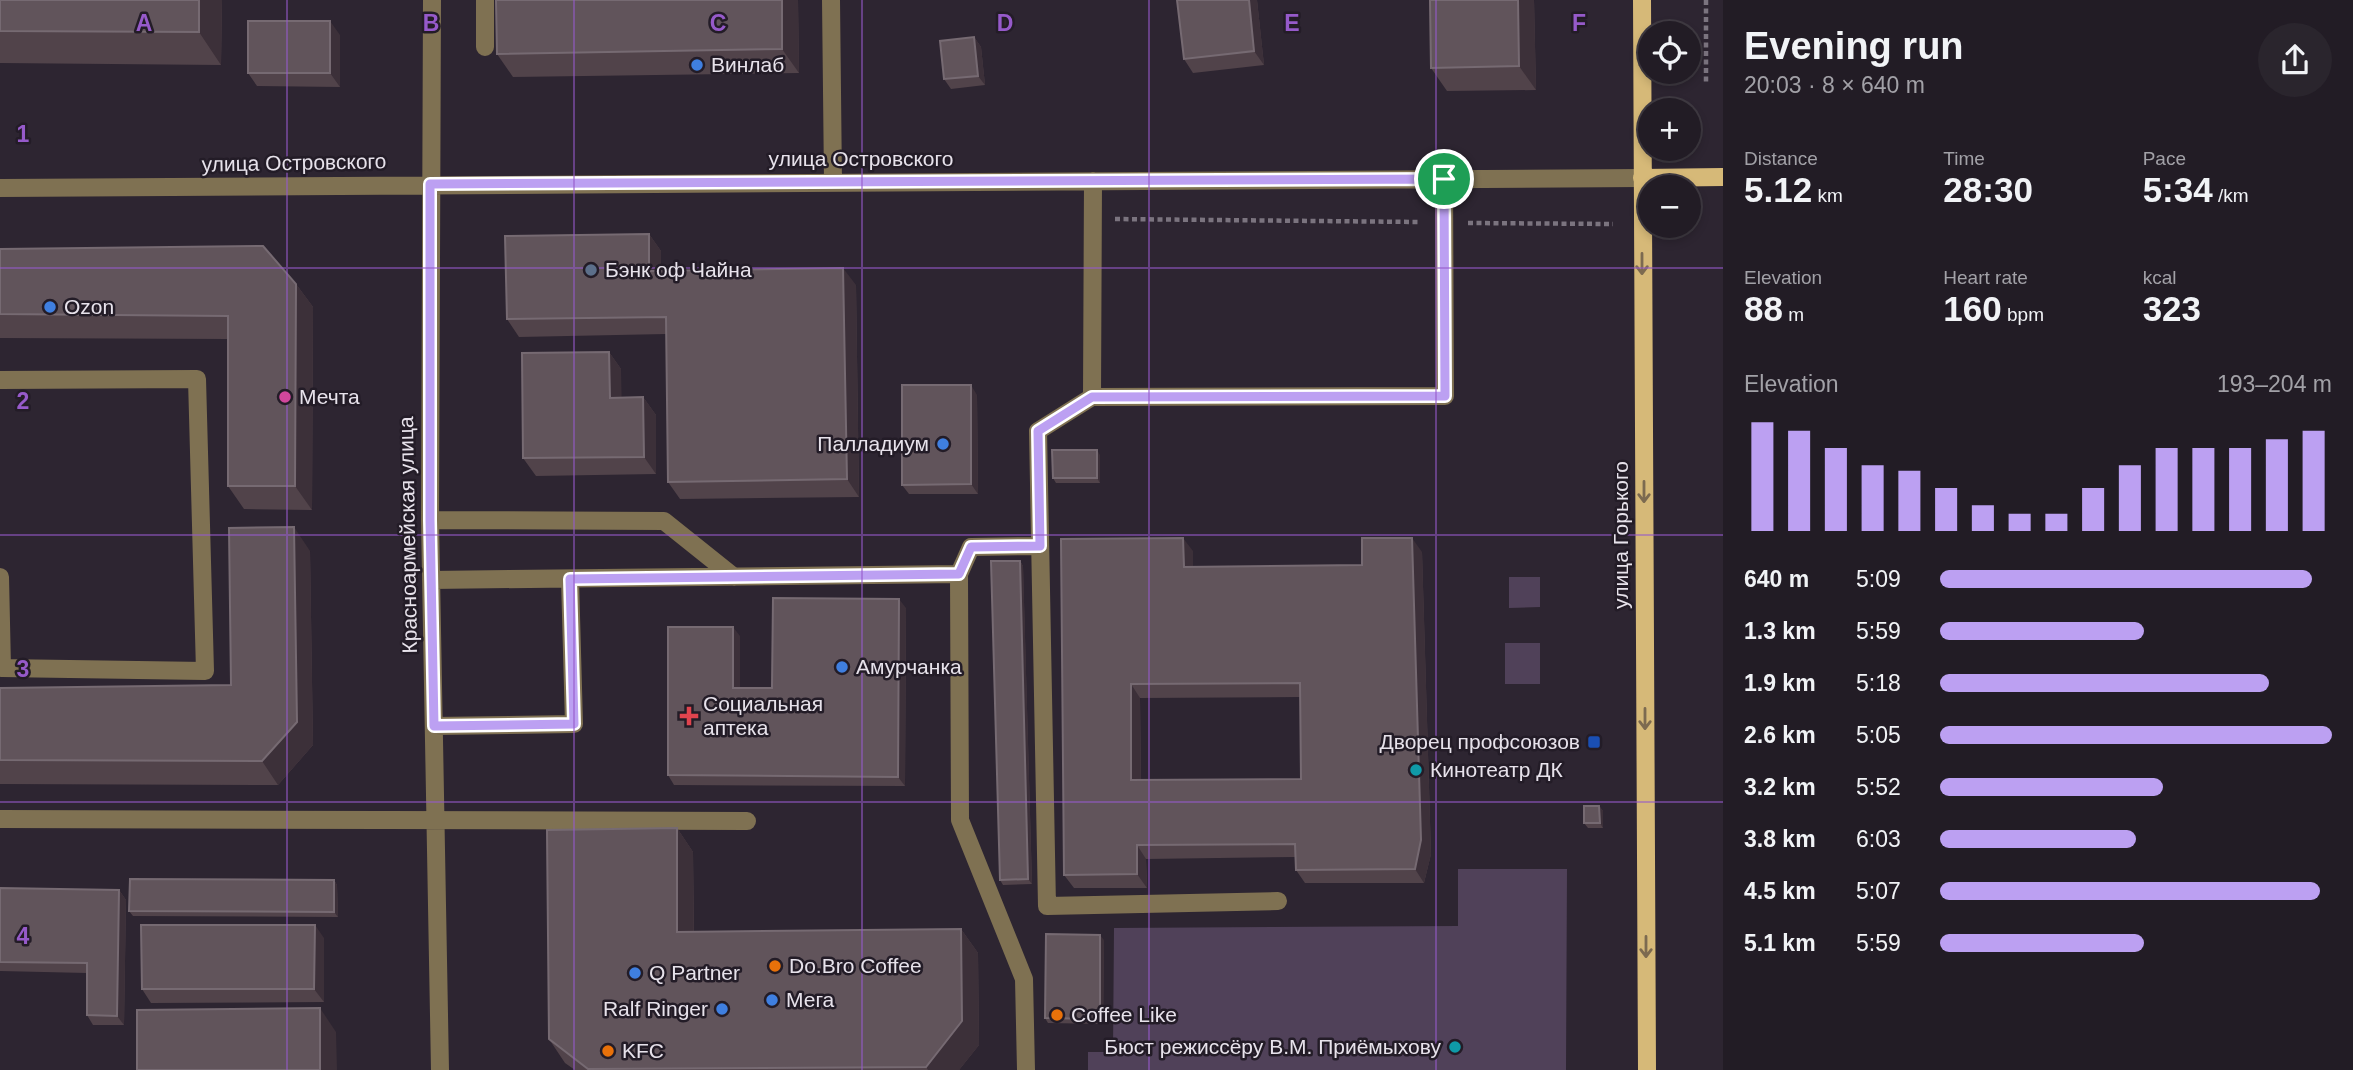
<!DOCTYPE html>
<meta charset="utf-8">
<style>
body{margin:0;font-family:Arial,sans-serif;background:#2a252d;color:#f1f3f6;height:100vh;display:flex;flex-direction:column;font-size:26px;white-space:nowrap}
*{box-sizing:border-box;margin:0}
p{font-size:23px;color:#a2a1a7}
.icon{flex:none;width:38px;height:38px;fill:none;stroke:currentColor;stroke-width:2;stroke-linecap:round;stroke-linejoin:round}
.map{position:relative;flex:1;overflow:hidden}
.details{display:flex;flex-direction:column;background:#221c25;width:630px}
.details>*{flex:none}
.fabs{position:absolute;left:1638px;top:21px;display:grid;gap:14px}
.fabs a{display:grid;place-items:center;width:63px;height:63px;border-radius:50%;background:#221c25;box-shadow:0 4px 10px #0003,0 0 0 2px #3f3a42;font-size:35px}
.pin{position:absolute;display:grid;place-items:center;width:60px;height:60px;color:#fff;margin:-30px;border:4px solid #fff;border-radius:50%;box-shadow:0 2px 7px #0007}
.round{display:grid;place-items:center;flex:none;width:74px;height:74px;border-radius:37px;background:#2a252d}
.head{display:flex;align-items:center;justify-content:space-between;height:119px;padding:0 21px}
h1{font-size:38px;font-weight:600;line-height:52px}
.figures{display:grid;grid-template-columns:repeat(3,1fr);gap:10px;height:119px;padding:7px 21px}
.figures div{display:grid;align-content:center}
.figures b{font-size:35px;font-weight:600}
.figures small{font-size:19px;font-weight:400}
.figures p{font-size:19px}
.chart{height:196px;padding:14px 21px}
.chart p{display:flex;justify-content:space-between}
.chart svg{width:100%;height:126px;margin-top:7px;stroke:#bca0f2;stroke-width:6}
ul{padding:0 21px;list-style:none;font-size:23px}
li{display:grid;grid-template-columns:112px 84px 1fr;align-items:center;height:52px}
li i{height:18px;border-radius:9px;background:#bca0f2}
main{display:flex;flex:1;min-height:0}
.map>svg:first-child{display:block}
.green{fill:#504159}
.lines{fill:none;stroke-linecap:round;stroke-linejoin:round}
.path{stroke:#7b747f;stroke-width:4.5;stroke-dasharray:5 3.5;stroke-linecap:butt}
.minor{stroke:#7f7152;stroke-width:18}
.major{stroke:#d6b978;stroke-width:18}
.wall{fill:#51434a;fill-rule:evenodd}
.shaded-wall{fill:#3c3039}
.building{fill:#61545b;stroke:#766a72;stroke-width:2;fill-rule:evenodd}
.oneway{stroke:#7c6a50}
.route-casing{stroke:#fff;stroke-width:14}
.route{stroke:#bca0f2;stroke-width:9}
.grid{fill:none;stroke:#965aca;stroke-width:2;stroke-opacity:0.55}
.shop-dot{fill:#3f7fe0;stroke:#231c27;stroke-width:2.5}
.service-dot{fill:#5c6f8a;stroke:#231c27;stroke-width:2.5}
.hotel-dot{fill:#d1479c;stroke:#231c27;stroke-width:2.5}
.health-dot{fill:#e0444e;stroke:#231c27;stroke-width:2.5}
.transit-dot{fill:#1a4fb4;stroke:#231c27;stroke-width:2.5}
.culture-dot{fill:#0f9aa8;stroke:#231c27;stroke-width:2.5}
.food-dot{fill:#e8710a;stroke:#231c27;stroke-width:2.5}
.labels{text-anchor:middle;stroke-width:5;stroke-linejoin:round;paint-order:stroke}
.poi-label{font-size:21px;fill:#e7e2eb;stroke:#231c27;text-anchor:start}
.street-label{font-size:21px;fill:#e7e2eb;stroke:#231c27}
.grid-label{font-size:23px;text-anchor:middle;font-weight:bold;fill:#965aca;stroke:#231c27;stroke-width:5;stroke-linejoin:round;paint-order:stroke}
</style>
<main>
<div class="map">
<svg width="1723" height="1070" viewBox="0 0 1723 1070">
<rect width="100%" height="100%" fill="#2d2531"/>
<path class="green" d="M1509 577H1540V607L1509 608Z
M1505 643H1540V684H1505Z
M1458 869H1567L1566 1070H1088V1052H1113L1114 928 1458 926Z"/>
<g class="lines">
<path class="path" d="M1706 0V84
M1115 219 1421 222
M1468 223 1613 224"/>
<path class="minor" d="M432 0 430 520 440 1070
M485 0V47
M831 0 833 182
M1093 181 1092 397 1038 431 1047 906 1278 901
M0 188 1642 178
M0 380 197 379 205 671 2 668 0 577
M1092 397 1445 396 1444 179
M430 520 664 521 734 577
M959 574 971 547 1040 546
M431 580 959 574 960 820 1024 979 1026 1070
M434 726 574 724 570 579
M0 819 747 821"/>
<path class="major" d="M1642 0 1647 1070
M1642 178 1723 177"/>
</g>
<path class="wall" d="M0 0H222L221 65 0 63Z
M798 0 799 73 513 77 497 54Z
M1257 0 1264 65 1193 73 1184 59Z
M1430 0H1534L1536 90 1447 91 1431 68Z
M340 35V87L257 86 248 73Z
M974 37 981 47 985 85 951 89 944 79Z
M649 234 661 251V270L856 285 859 497 680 499 668 482 666 334 519 337 507 319Z
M0 249 296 284 313 307 312 510 244 509 228 486V339L0 338Z
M609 352 621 369V398L643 397 656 415V474L536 476 523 458Z
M977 395 978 494H909L902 485Z
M1100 455V483H1056L1053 478Z
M1061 539 1193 551V567L1362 565 1422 552 1431 854 1424 883H1305L1296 870V857L1146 859 1147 888H1074L1064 875ZM1300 697 1301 779 1141 780 1140 698Z
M310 551 313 745 278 785 0 784V688L231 685Z
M1020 561 1023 566 1032 884 1003 885 1000 880Z
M906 608 905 786 674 785 668 775 740 636V688H772Z
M1599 806 1603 811V828H1588L1584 823Z
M677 828 693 852 694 932 961 929 978 953 979 1045 959 1070H575L565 1063 549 1039Z
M334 880 337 885 338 917 133 916 129 911Z
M0 888 119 890 126 900 124 1025H93L87 1015V973L0 971Z
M324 938V1002L151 1003 142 989Z
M1104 940 1103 1024 1048 1023 1045 1018Z"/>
<path class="shaded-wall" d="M199 0H222L221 65 199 32Z
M782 0H798L799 73 782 49Z
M1249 0H1257L1264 65 1254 51Z
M1518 0H1534L1536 90 1519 66Z
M330 21 340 35V87L330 73Z
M974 37 981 47 985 85 978 76Z
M649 234 661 251V288L649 271Z
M843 268 856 285 859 497 847 479Z
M296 284 313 307 312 510 295 486Z
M609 352 621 369 622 415 610 398Z
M971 385 977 395 978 494 971 484Z
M643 397 656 415V474L644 457Z
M1097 450 1100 455V483L1097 478Z
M294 527 310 551 313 745 278 785 262 761Z
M1183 538 1193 551V580L1184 567Z
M1412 538 1422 552 1431 854 1424 883 1415 869Z
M1020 561 1023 566 1032 884 1028 879Z
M899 599 906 608 905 786 898 777Z
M733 627 740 636V697L733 688Z
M1131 684 1140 698 1141 794 1131 780Z
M1599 806 1603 811V828L1600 823Z
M677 828 693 852 694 955 677 932Z
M1137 845 1146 859 1147 888 1137 874Z
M334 880 337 885 338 917 334 912Z
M119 890 126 900 124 1025 117 1016Z
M315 925 324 938V1002L314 989Z
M961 929 978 953 979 1045 959 1070H928L926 1067Z
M1100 935 1104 940 1103 1024 1100 1019Z
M320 1008 336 1032 337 1070H320Z"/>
<path class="building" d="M0 0H199V32L0 31Z
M496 0H782V49L497 54Z
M1177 0H1249L1254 51 1184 59Z
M1430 0H1518L1519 66 1431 68Z
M248 21H330V73H248Z
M974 37 978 76 944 79 940 41Z
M649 234V271L843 268 847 479 668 482 666 317 507 319 505 236Z
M263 246 296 284 295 486H228V316L0 314V249Z
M609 352 610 398 643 397 644 457 523 458 522 353Z
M902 385H971V484L902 485Z
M1052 450H1097V478H1053Z
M294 527 297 722 262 761 0 760V688L231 685 229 528Z
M1183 538 1184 567 1362 565V538H1412L1421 840 1415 869 1296 870 1295 844 1137 845V874L1064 875 1061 539ZM1300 683 1301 779 1131 780V684Z
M991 561H1020L1028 879 1000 880Z
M773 598 899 599 898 777 668 775V627H733V688H772Z
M1584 806H1599L1600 823H1584Z
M677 828V932L961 929 962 1021 926 1067 588 1069 549 1039 547 830Z
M130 879 334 880V912L129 911Z
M0 888 119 890 117 1016 87 1015V963L0 962Z
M141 925H315L314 989H142Z
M1046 934 1100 935V1019L1045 1018Z
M320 1008V1070H137V1010Z"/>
<defs><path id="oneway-shaft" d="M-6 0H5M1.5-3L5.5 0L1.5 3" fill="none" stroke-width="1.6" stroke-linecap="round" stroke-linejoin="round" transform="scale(1.75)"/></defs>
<g class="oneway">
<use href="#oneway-shaft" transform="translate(1642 264) rotate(90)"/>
<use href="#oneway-shaft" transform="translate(1644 492) rotate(90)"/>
<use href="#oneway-shaft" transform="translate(1645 719) rotate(90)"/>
<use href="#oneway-shaft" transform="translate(1646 947) rotate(90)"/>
</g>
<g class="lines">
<g class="route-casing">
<path id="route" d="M1444 179 1445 396 1092 397 1038 431 1040 546 971 547 959 574 570 579 574 724 434 726 430 520V184Z"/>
</g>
<use href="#route" class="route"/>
</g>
<path class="grid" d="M287 0V1070M574 0V1070M862 0V1070M1149 0V1070M1436 0V1070M0 268H1723M0 535H1723M0 802H1723"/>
<g class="shop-dot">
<circle cx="697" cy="65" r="7"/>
<circle cx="50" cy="307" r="7"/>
<circle cx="943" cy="444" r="7"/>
<circle cx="842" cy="667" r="7"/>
<circle cx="635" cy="973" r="7"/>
<circle cx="772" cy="1000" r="7"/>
<circle cx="722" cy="1009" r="7"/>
</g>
<circle class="service-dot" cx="591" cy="270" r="7"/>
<circle class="hotel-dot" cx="285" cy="397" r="7"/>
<path class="health-dot" d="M685.5 705.5h7v7h7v7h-7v7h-7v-7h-7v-7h7z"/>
<rect class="transit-dot" x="1587" y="735" width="14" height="14" rx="3.5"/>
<g class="culture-dot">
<circle cx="1416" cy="770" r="7"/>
<circle cx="1455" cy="1047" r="7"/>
</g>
<g class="food-dot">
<circle cx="775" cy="966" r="7"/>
<circle cx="1057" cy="1015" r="7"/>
<circle cx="608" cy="1051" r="7"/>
</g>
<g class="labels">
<g class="poi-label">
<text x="711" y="72">Винлаб</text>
<text x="605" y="277">Бэнк оф Чайна</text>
<text x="64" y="314">Ozon</text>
<text x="299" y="404">Мечта</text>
<text x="929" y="451" text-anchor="end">Палладиум</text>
<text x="856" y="674">Амурчанка</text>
<text x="703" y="711">Социальная<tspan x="703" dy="24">аптека</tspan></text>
<text x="1580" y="749" text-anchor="end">Дворец профсоюзов</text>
<text x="1430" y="777">Кинотеатр ДК</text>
<text x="789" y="973">Do.Bro Coffee</text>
<text x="649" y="980">Q Partner</text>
<text x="786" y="1007">Мега</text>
<text x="708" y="1016" text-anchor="end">Ralf Ringer</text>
<text x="1071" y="1022">Coffee Like</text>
<text x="1441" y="1054" text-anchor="end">Бюст режиссёру В.М. Приёмыхову</text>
<text x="622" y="1058">KFC</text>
</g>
<g class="street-label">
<text x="861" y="166">улица Островского</text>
<text transform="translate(294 163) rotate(-1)" y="7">улица Островского</text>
<text transform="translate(408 535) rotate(-91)" y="7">Красноармейская улица</text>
<text transform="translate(1621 535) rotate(-90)" y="7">улица Горького</text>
</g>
</g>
<g class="grid-label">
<text x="144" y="31">A</text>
<text x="431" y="31">B</text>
<text x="718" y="31">C</text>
<text x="1005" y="31">D</text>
<text x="1292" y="31">E</text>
<text x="1579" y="31">F</text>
<text x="23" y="142">1</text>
<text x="23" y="409">2</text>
<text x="23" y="677">3</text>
<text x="23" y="944">4</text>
</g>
</svg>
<div class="fabs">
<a><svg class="icon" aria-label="locate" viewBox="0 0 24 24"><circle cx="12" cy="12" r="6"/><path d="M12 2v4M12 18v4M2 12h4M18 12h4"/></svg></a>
<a>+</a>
<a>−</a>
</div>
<div class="pin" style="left:1444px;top:179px;background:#1e9e55"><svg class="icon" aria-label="arrive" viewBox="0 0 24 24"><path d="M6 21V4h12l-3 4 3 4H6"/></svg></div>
</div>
<section class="details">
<div class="head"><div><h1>Evening run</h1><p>20:03 · 8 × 640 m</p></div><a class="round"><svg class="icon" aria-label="share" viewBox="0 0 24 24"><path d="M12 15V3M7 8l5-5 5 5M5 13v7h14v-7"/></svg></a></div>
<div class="figures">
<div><p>Distance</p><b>5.12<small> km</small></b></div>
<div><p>Time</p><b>28:30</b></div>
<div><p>Pace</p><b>5:34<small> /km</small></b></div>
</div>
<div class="figures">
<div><p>Elevation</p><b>88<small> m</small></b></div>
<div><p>Heart rate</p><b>160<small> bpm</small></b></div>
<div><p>kcal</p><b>323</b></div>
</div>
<div class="chart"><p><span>Elevation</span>193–204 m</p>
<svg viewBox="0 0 160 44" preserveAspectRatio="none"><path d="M5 44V6M15 44V9M25 44V15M35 44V21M45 44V23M55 44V29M65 44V35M75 44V38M85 44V38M95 44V29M105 44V21M115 44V15M125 44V15M135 44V15M145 44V12M155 44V9"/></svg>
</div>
<ul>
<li><b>640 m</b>5:09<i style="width:95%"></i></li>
<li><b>1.3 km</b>5:59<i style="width:52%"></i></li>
<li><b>1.9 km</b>5:18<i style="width:84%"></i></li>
<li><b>2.6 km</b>5:05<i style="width:100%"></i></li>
<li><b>3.2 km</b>5:52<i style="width:57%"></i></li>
<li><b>3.8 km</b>6:03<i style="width:50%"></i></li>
<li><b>4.5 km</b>5:07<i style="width:97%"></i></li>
<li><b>5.1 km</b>5:59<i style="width:52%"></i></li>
</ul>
</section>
</main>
